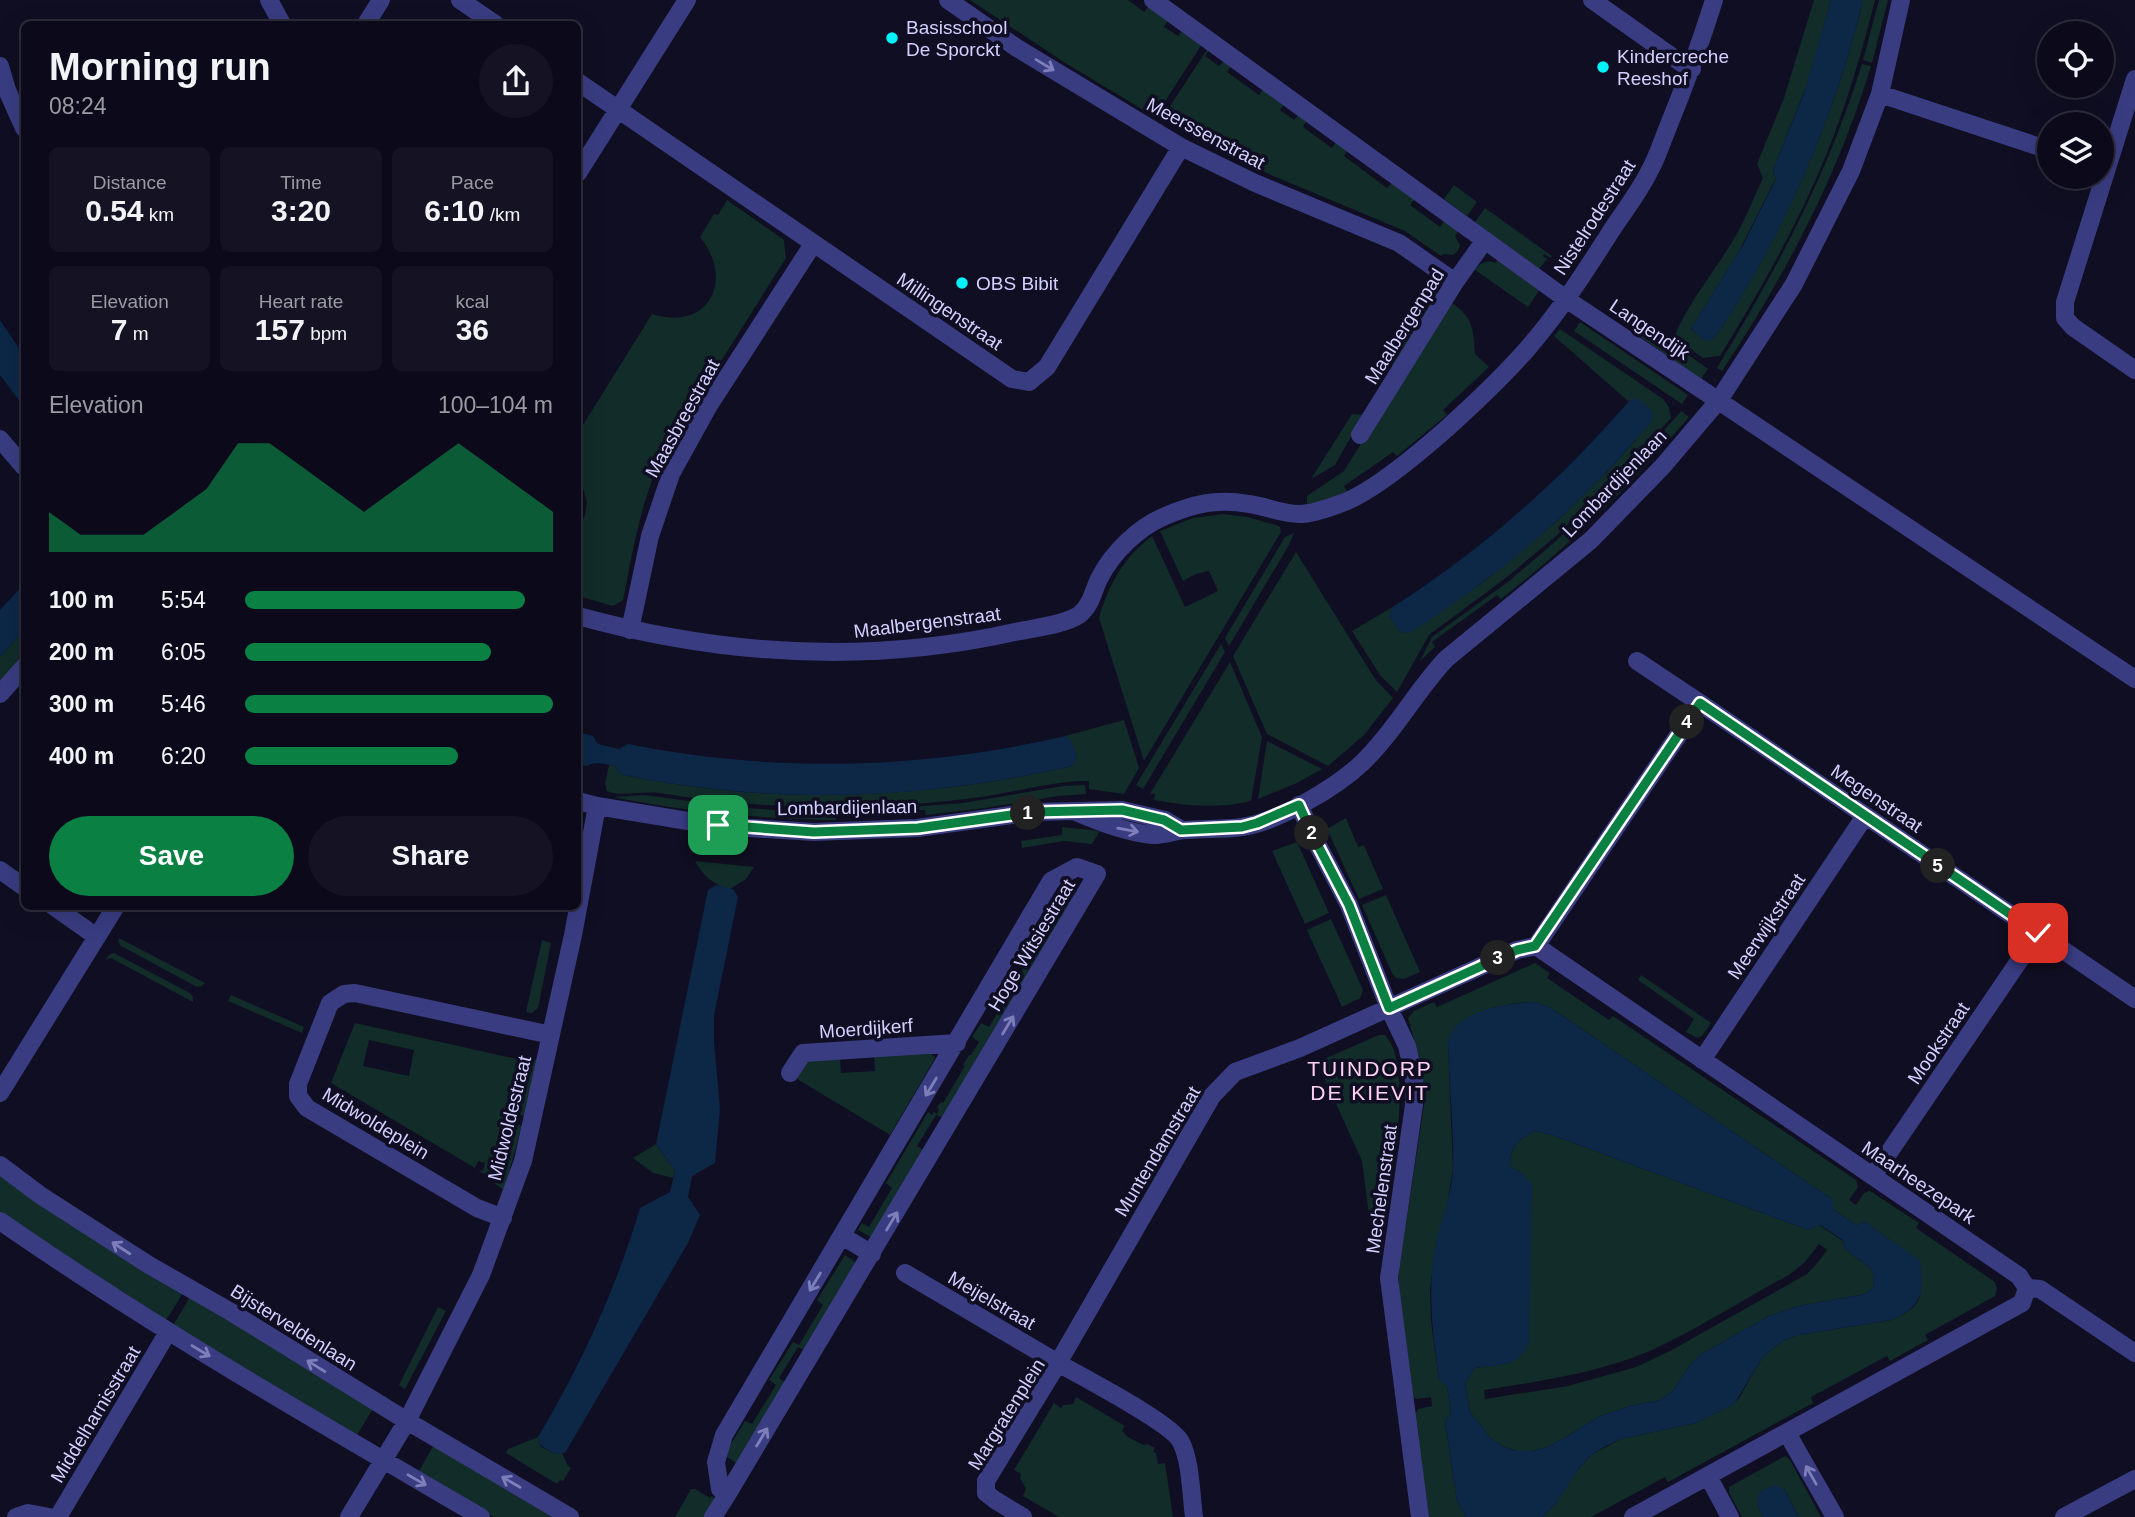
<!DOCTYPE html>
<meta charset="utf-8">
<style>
body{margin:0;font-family:Arial,sans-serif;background:#151323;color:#f1f3f6;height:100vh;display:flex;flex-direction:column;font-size:26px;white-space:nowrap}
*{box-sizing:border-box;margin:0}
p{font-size:23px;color:#9a9aa2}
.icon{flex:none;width:38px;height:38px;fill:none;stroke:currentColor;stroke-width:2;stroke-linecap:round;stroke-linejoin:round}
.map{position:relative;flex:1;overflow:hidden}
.panel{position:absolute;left:21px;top:21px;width:560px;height:889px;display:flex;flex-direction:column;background:#0c0a1a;border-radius:10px;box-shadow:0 7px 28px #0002,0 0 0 2px #2c2b39}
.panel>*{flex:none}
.tools{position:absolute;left:2037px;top:21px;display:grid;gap:14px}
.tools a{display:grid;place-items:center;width:77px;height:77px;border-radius:50%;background:#0c0a1a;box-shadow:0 7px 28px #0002,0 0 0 2px #2c2b39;font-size:35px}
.pin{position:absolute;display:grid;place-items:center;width:60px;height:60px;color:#fff;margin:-30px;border-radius:14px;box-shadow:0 4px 10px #0006}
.km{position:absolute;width:35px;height:35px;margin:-18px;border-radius:50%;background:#222;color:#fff;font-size:19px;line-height:35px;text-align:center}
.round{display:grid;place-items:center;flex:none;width:74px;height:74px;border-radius:37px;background:#151323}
.summary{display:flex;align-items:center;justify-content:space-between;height:119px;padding:0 28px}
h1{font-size:38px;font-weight:800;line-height:52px}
.figures{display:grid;grid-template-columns:repeat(3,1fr);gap:10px;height:119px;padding:7px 28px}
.figures div{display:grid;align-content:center;border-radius:10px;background:#151323;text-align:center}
.figures b{font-size:30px;font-weight:800}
.figures small{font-size:19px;font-weight:400}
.figures p{font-size:19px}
.chart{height:196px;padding:14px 28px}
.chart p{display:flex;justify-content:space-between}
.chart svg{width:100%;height:126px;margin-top:7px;fill:#0b8043;opacity:.7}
.primary-button{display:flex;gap:14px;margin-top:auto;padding:14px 28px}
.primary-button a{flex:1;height:80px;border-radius:42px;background:#0b8043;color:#fff;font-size:28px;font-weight:800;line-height:80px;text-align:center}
.primary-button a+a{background:#151323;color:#f1f3f6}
ul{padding:0 28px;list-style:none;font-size:23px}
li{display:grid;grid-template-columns:112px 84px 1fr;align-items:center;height:52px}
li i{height:18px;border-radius:9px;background:#0b8043}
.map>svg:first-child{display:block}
.green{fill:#112c29;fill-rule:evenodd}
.water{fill:#0d2747;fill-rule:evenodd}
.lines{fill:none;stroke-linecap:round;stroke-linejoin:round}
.minor{stroke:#393c81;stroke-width:18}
.oneway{stroke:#7e7fba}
.route-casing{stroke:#fff;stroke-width:14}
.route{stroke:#0b8043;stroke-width:9}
.poi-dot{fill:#03f1f8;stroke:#100e22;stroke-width:2.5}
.labels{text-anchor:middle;stroke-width:7;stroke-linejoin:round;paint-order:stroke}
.poi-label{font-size:19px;fill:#d2d0ff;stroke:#100e22;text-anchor:start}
.street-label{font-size:19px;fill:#d2d0ff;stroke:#100e22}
.neighbourhood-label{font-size:21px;letter-spacing:2px;fill:#ffd2f2;stroke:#100e22}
</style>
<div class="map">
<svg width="2135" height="1517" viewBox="0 0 2135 1517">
<rect width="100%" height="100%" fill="#100e22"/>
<path class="green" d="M970 0H1128L1144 12 1149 6 1169 19 1164 27 1178 36 1183 30 1202 44 1155 117 1067 64Z
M1814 0H1831L1808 82 1773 170 1776 179 1773 184 1738 253 1691 329 1704 339H1714C1783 235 1834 121 1863 0H1875C1862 52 1847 103 1827 153 1798 224 1760 291 1720 356L1703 358 1674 337C1688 304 1710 277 1729 247 1743 226 1752 201 1763 178L1757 164 1784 98Z
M1879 0H1888L1872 63 1863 60Z
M1208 48 1210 49 1205 56 1219 66 1225 60 1232 65 1227 72 1259 95 1264 88 1285 103 1280 110 1294 120 1299 114 1307 120 1303 127 1332 148 1337 141 1348 150 1344 156 1387 188 1392 182 1415 199 1410 205 1440 227 1445 220 1459 230 1455 236 1460 245 1458 251 1453 255 1443 254 1441 256 1405 231 1271 175 1172 126 1174 123 1163 117Z
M1862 64 1871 66C1838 176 1785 276 1722 371L1717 368C1778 267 1827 176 1862 64Z
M1454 185 1477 202 1467 216 1444 199Z
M727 200 784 240 786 258 670 442C642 491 634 546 623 600L613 606 578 596V529L585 515 587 503 584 491 578 482V433L652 314C709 332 735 280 700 237L714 214 718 215Z
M1485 208 1552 256 1550 258 1544 254 1543 256 1547 259 1539 269 1475 222Z
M1498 259 1540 289 1528 307 1475 270C1479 264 1487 259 1495 263Z
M1430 286 1440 292 1435 301 1433 300 1396 362 1395 367 1384 361Z
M1449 301C1472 315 1474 329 1475 354L1489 367 1443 410 1447 415 1397 456 1393 452 1344 486 1347 491 1324 501 1307 504V496L1344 471Z
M1580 322 1688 395 1682 404 1574 331Z
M1644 323 1708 369 1701 379 1636 334Z
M1560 329 1663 399 1669 407 1671 418 1622 472 1555 537 1507 577 1429 635 1397 692 1380 675 1352 631 1391 608 1390 617 1400 631 1409 633 1486 580 1557 521 1606 473 1635 441 1650 410 1640 401 1630 400 1628 401 1554 336Z
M1681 411 1689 417 1683 424C1627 489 1568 547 1501 599L1497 595 1432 642 1435 647 1420 661 1432 637 1509 581 1557 540 1625 475Z
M1352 414 1363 415 1335 465 1311 479Z
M1223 514 1247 517 1276 525 1280 527 1281 532 1144 761 1099 618C1109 584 1123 558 1152 536L1185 607 1218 591 1209 571 1196 574 1183 581 1160 531 1193 518Z
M1294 533 1289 545 1229 646 1225 638 1285 537Z
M1296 552 1375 679 1393 698 1364 735 1328 766 1267 734 1233 656Z
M24 630V658L17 666 14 665 11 669 13 671 0 684V657Z
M1221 644 1225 652 1143 789 1136 785Z
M1230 662 1262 737 1251 801C1218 809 1187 806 1154 800L1155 794H1150Z
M1124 720 1139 768 1124 794 1089 789V781H1077C1040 784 1003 795 966 799 863 811 762 810 659 793 644 791 619 797 607 791L605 784 609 765 615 766 620 774C769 806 924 800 1072 766 1077 753 1075 745 1065 736Z
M1267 741 1322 769 1297 783 1258 799Z
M1085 785 1086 794 1058 796 985 808 926 815 925 810 836 814V820C761 819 687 812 613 797L644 795 735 807 785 811H857L963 803 1063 786Z
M1346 818 1358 847 1364 845 1383 889 1359 899 1327 829Z
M1062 827 1100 831 1092 844 1064 841 1022 848 1021 841 1062 835Z
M1297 842 1329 913 1305 924 1272 851Z
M695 861 754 867 746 879 730 889C715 886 702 875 695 861Z
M1069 892 1077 897 943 1118 936 1115 917 1146 924 1150 872 1238 858 1230 862 1223 869 1227 892 1188 886 1183 928 1112 932 1115 934 1112 937 1114 939 1109 937 1107 941 1102 943 1103 965 1066 963 1065 969 1055H971L979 1042 972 1037 981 1023 989 1027 1026 964 1024 962 1026 959 1028 960 1054 917 1052 915H1055Z
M1386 895 1420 972 1404 979 1396 978 1392 973 1362 905Z
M1331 919 1363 990 1360 998 1342 1007 1307 930Z
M119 938 205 983 202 986 197 987 121 946 118 942Z
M542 940 551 943 538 1008 532 1013 526 1012Z
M114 953 190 993 193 997V1002L111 958 105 960 110 954Z
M1535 963 1550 973 1547 978 1609 1020 1613 1016 1856 1180 1858 1187 1849 1200 1856 1205 1864 1193 1870 1191 1919 1223 1916 1228 1995 1282 1997 1289 1995 1296 1925 1335 1928 1340 1890 1361 1887 1356 1811 1397 1813 1403 1668 1482 1665 1477 1591 1517H1543L1556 1503 1572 1476 1591 1455 1621 1439 1696 1423 1732 1405 1739 1398 1761 1360 1772 1349 1785 1340 1799 1335 1891 1320C1927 1306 1923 1292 1917 1259L1865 1222 1856 1225 1833 1209V1200L1551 1008 1536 1002 1518 1003 1492 1008 1480 1013 1448 1042 1453 1169 1447 1205 1436 1245 1430 1289 1431 1321 1439 1380 1447 1386 1451 1413 1445 1421 1457 1501 1466 1517H1429L1415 1414 1418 1409 1432 1406 1431 1397 1417 1399 1413 1397 1399 1291V1269L1424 1105 1422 1068 1408 1018 1414 1011 1434 1002 1437 1007Z
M1641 975 1711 1023 1702 1036 1697 1038 1686 1032 1694 1019 1638 980Z
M231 995 304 1027 302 1033 228 1001Z
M355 1023 517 1059 519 1056 523 1057 512 1110 492 1181 488 1179V1176L478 1170 483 1171 485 1163 478 1161 475 1168 331 1083ZM369 1040 414 1050 409 1076 363 1066Z
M1379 1035H1385C1417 1069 1388 1189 1381 1233L1374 1229 1370 1223 1362 1161 1317 1062Z
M926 1050 935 1057 934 1060 890 1135 797 1079 807 1061 840 1057 841 1073 875 1071 874 1054Z
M527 1058 537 1060 525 1116 515 1113Z
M513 1123 522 1126 504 1190 495 1184Z
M1535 1131 1552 1135 1808 1230 1819 1225 1843 1241 1845 1249 1870 1268 1874 1276 1873 1288 1865 1294 1798 1306 1769 1316 1701 1354 1690 1365 1673 1391 1660 1400 1630 1406 1600 1416 1561 1440 1547 1447 1532 1451H1517L1502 1446 1489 1437 1480 1424 1470 1412 1465 1383 1475 1368 1509 1363 1523 1174 1510 1166C1511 1145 1517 1141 1535 1131ZM1819 1244 1827 1250 1819 1261 1807 1274 1670 1351 1636 1367 1568 1386 1485 1399 1484 1390C1541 1381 1599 1373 1652 1350 1698 1329 1744 1299 1789 1275L1805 1262Z
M656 1144 675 1171 673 1178 653 1173 633 1158Z
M0 1172 183 1293 165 1322 0 1214Z
M845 1255 857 1263 805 1351 798 1347 779 1378 786 1383 738 1464 724 1455 745 1421 752 1424 776 1385 769 1380 793 1342 799 1345 823 1305 817 1300Z
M190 1297 374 1407 357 1435 172 1327Z
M438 1307 446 1311 405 1389 399 1385Z
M1076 1397 1125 1426 1122 1431 1128 1437 1143 1445 1147 1444 1155 1448 1153 1452 1156 1453 1158 1464 1165 1463 1173 1517H1059L1023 1496 1026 1489 1020 1478 1021 1474 1014 1470 1054 1403 1061 1408 1063 1405 1073 1404Z
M538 1437 540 1446 555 1454 562 1453 568 1466 571 1468 563 1481 560 1480 557 1484 506 1453 508 1449Z
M435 1443 562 1517H494L419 1471Z
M1785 1456 1790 1460 1821 1517H1799L1784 1489 1772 1486 1761 1492 1757 1505 1763 1517H1742L1729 1493V1487Z
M691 1489H695L710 1498 712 1496 715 1500 707 1517H675Z"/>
<path class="water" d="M1831 0H1863C1834 120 1784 235 1714 339L1706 341 1691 329 1744 243 1776 179 1773 170 1804 93Z
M0 320 24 356V407L0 375Z
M1639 399 1652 411 1653 419C1584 504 1501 575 1409 633L1400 632 1390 617 1391 608C1481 551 1560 481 1630 400Z
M24 584V630L0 657V610Z
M578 732 593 736 598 744 619 749 628 744C773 773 921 770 1065 736L1072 742 1077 758 1072 766C923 800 770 806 620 774L615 766C604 764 596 761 587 766L578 764Z
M716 885 733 889 738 897 714 1015V1042L720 1109 715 1163 692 1176 688 1197 700 1215 688 1243 565 1453 555 1454 540 1445 538 1437C581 1365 616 1289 640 1208L670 1192 675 1171 656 1144 708 890Z
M1536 1002 1551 1008 1833 1200V1209L1856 1225 1865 1222 1919 1260C1926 1290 1922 1308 1891 1320L1799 1335 1785 1340 1772 1349 1761 1360 1734 1404 1696 1423 1621 1439 1606 1446 1591 1455 1579 1468 1556 1503 1543 1517H1466L1457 1501 1445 1421 1451 1413 1447 1386 1439 1380C1433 1332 1427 1296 1435 1248 1440 1221 1451 1198 1453 1170 1454 1127 1449 1084 1448 1042 1454 1010 1510 1003 1536 1002ZM1535 1131 1552 1135 1808 1230 1820 1225 1843 1240 1845 1249 1870 1268 1874 1276 1873 1288 1865 1294 1798 1306 1769 1316 1701 1354 1690 1365 1673 1391 1660 1400 1630 1406 1600 1416 1561 1440 1547 1447 1532 1451H1516L1502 1446 1489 1437 1480 1424 1470 1412 1465 1383 1475 1368C1501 1364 1518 1368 1529 1342L1532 1186 1523 1174 1510 1166C1511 1145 1517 1141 1535 1131Z
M1773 1485 1784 1489 1799 1517H1763L1757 1505 1759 1493Z"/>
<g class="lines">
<path class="minor" d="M269 0 282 24
M460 0 495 24
M948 0 1017 48 1181 147 1255 183 1399 243 1455 282
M1153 0 1566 299 2135 679
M1592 0 1684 65 1692 69
M366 24 381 0
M0 66 7 90 24 128
M2135 79 2065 302V318L2073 327 2135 370
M578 82 1012 379 1029 382 1047 367 1181 147
M1880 94 2049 150
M578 173 687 0
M1360 435 1455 282 1485 240
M0 439 24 467
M578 616C723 656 867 665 1015 632 1033 628 1064 625 1079 615 1092 605 1093 590 1100 577 1113 552 1138 528 1163 517 1193 504 1216 498 1249 504 1265 506 1282 514 1299 514 1313 514 1329 508 1342 503 1371 493 1420 452 1444 431 1473 405 1502 378 1528 348 1560 311 1587 269 1613 228 1625 210 1639 192 1649 172 1656 160 1661 145 1666 132 1684 88 1700 45 1714 0
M630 630 650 536 671 474 708 407 813 244
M1637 661 1700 703
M0 694 24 667
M578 801 597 806 718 826 814 832 917 828 1033 812 1122 810 1165 820 1182 830
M1299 805 1312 834 1349 905 1389 1008 1407 1046 1414 1076V1105L1389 1278 1420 1517
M1076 812C1101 823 1125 832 1152 835 1163 836 1173 831 1184 830 1203 828 1223 830 1242 827 1278 822 1337 787 1363 762 1395 731 1416 691 1446 659L1591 540 1663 466 1719 400 1794 284 1851 171 1880 94 1901 0
M0 870 24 887
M53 906 97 937
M1536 946 1700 703 2135 999
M1702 1060 1865 816
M790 1073 803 1053 957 1043
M0 1093 116 906
M0 1165 40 1195 149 1265 231 1312 407 1421 570 1517
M1873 1176 2038 933
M503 1218 477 1208 307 1108 298 1096V1084L330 1003 344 994 355 993 551 1035
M0 1221C154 1328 318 1422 481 1517
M842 1236 872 1254
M905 1273 1058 1363 1212 1096 1235 1072 1300 1048 1517 950 1536 946 2019 1276 2027 1288 2022 1303 1633 1517
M2027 1288 2040 1289 2135 1353
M1787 1433 1835 1517
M1708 1476 1730 1517
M16 1517 28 1513 49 1517
M58 1517 168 1332
M349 1517 407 1421 481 1275 523 1161 573 935 597 806
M713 1517 727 1495 1097 874 1077 867 1051 881 724 1435 716 1462 720 1489 727 1495
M1023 1517 995 1500 986 1493V1481L1058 1363C1082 1377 1172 1423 1181 1442 1191 1462 1191 1495 1194 1517
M2064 1517 2135 1479"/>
</g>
<defs><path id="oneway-shaft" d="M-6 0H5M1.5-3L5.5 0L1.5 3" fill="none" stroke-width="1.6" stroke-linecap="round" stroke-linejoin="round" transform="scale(1.75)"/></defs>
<g class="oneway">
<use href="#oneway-shaft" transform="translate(1045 65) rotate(31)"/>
<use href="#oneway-shaft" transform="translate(1128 830) rotate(10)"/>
<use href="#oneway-shaft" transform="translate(1008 1025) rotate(-59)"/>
<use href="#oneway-shaft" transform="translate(931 1087) rotate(121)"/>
<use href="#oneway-shaft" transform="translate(892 1221) rotate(-59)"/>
<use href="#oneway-shaft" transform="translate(121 1248) rotate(-147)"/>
<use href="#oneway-shaft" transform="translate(815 1282) rotate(121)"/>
<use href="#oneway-shaft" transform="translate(201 1351) rotate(31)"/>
<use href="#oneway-shaft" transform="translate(316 1366) rotate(-148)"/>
<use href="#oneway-shaft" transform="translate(762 1437) rotate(-59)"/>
<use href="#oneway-shaft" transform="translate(1811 1475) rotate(-119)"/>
<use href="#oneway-shaft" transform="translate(417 1480) rotate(30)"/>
<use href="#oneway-shaft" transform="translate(511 1482) rotate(-150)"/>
</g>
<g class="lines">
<g class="route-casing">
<path id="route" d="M718 825 814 832 918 828 1033 812 1122 810 1164 820 1181 830 1242 827 1257 823 1299 805 1312 834 1349 905 1389 1008 1517 950 1535 946 1700 703 2038 933"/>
</g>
<use href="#route" class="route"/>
</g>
<g class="poi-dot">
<circle cx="892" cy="38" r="7"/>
<circle cx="1603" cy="67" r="7"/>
<circle cx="962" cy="283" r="7"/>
</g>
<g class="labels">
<g class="poi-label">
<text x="906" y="34">Basisschool<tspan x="906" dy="22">De Sporckt</tspan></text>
<text x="1617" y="63">Kindercreche<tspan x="1617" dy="22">Reeshof</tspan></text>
<text x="976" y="290">OBS Bibit</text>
</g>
<g class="street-label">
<text transform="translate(1206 133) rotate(28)" y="7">Meerssenstraat</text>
<text transform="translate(1594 217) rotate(-57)" y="7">Nistelrodestraat</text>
<text transform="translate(950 311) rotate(34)" y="7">Millingenstraat</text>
<text transform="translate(1404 326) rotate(-58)" y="7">Maalbergenpad</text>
<text transform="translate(1650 329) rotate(34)" y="7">Langendijk</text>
<text transform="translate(682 418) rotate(-61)" y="7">Maasbreestraat</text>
<text transform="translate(1614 483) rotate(-46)" y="7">Lombardijenlaan</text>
<text transform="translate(927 622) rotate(-7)" y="7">Maalbergenstraat</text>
<text transform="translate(1877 798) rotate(34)" y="7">Megenstraat</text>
<text transform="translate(847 807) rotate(-1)" y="7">Lombardijenlaan</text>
<text transform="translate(1766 926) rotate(-56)" y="7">Meerwijkstraat</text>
<text transform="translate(1031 945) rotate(-59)" y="7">Hoge Witsiestraat</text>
<text transform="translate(866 1028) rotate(-4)" y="7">Moerdijkerf</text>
<text transform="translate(1938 1043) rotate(-56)" y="7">Mookstraat</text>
<text transform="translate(509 1118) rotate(-76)" y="7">Midwoldestraat</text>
<text transform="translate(376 1123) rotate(31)" y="7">Midwoldeplein</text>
<text transform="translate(1157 1151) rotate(-59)" y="7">Muntendamstraat</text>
<text transform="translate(1919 1182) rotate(34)" y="7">Maarheezepark</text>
<text transform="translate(1381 1189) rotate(-82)" y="7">Mechelenstraat</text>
<text transform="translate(992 1300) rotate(30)" y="7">Meijelstraat</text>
<text transform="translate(294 1327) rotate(32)" y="7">Bijsterveldenlaan</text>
<text transform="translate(95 1414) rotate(-59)" y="7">Middelharnisstraat</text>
<text transform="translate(1006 1414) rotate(-58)" y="7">Margratenplein</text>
</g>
<g class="neighbourhood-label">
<text x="1370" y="1076">TUINDORP<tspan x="1370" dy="24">DE KIEVIT</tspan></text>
</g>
</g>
</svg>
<div class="tools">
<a><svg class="icon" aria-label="locate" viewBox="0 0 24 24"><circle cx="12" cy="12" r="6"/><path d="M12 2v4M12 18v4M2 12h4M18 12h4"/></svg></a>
<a><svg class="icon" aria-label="layers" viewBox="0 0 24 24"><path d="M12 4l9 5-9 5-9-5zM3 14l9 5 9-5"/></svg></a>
</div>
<div class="pin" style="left:718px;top:825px;background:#1e9e55"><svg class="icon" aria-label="arrive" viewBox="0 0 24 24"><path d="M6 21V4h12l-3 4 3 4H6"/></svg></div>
<div class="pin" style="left:2038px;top:933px;background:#d93025"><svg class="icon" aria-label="check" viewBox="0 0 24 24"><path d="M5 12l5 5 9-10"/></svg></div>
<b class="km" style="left:1028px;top:813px">1</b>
<b class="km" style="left:1312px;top:833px">2</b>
<b class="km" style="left:1498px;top:958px">3</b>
<b class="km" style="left:1687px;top:722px">4</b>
<b class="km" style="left:1938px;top:866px">5</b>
<section class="panel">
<div class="summary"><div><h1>Morning run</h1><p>08:24</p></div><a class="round"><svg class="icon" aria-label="share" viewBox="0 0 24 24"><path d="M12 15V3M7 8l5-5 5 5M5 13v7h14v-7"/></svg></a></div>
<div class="figures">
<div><p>Distance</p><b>0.54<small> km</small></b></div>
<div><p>Time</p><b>3:20</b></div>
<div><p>Pace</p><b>6:10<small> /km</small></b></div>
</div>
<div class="figures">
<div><p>Elevation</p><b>7<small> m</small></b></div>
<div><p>Heart rate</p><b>157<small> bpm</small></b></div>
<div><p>kcal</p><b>36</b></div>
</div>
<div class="chart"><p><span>Elevation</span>100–104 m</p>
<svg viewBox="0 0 160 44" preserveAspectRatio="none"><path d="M0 44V30L10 38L20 38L30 38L40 30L50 22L60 6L70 6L80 14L90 22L100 30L110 22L120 14L130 6L140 14L150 22L160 30V44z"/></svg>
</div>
<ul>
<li><b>100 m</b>5:54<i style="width:91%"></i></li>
<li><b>200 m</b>6:05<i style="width:80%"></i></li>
<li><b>300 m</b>5:46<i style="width:100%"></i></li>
<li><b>400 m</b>6:20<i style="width:69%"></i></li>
</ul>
<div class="primary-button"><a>Save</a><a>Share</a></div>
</section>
</div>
